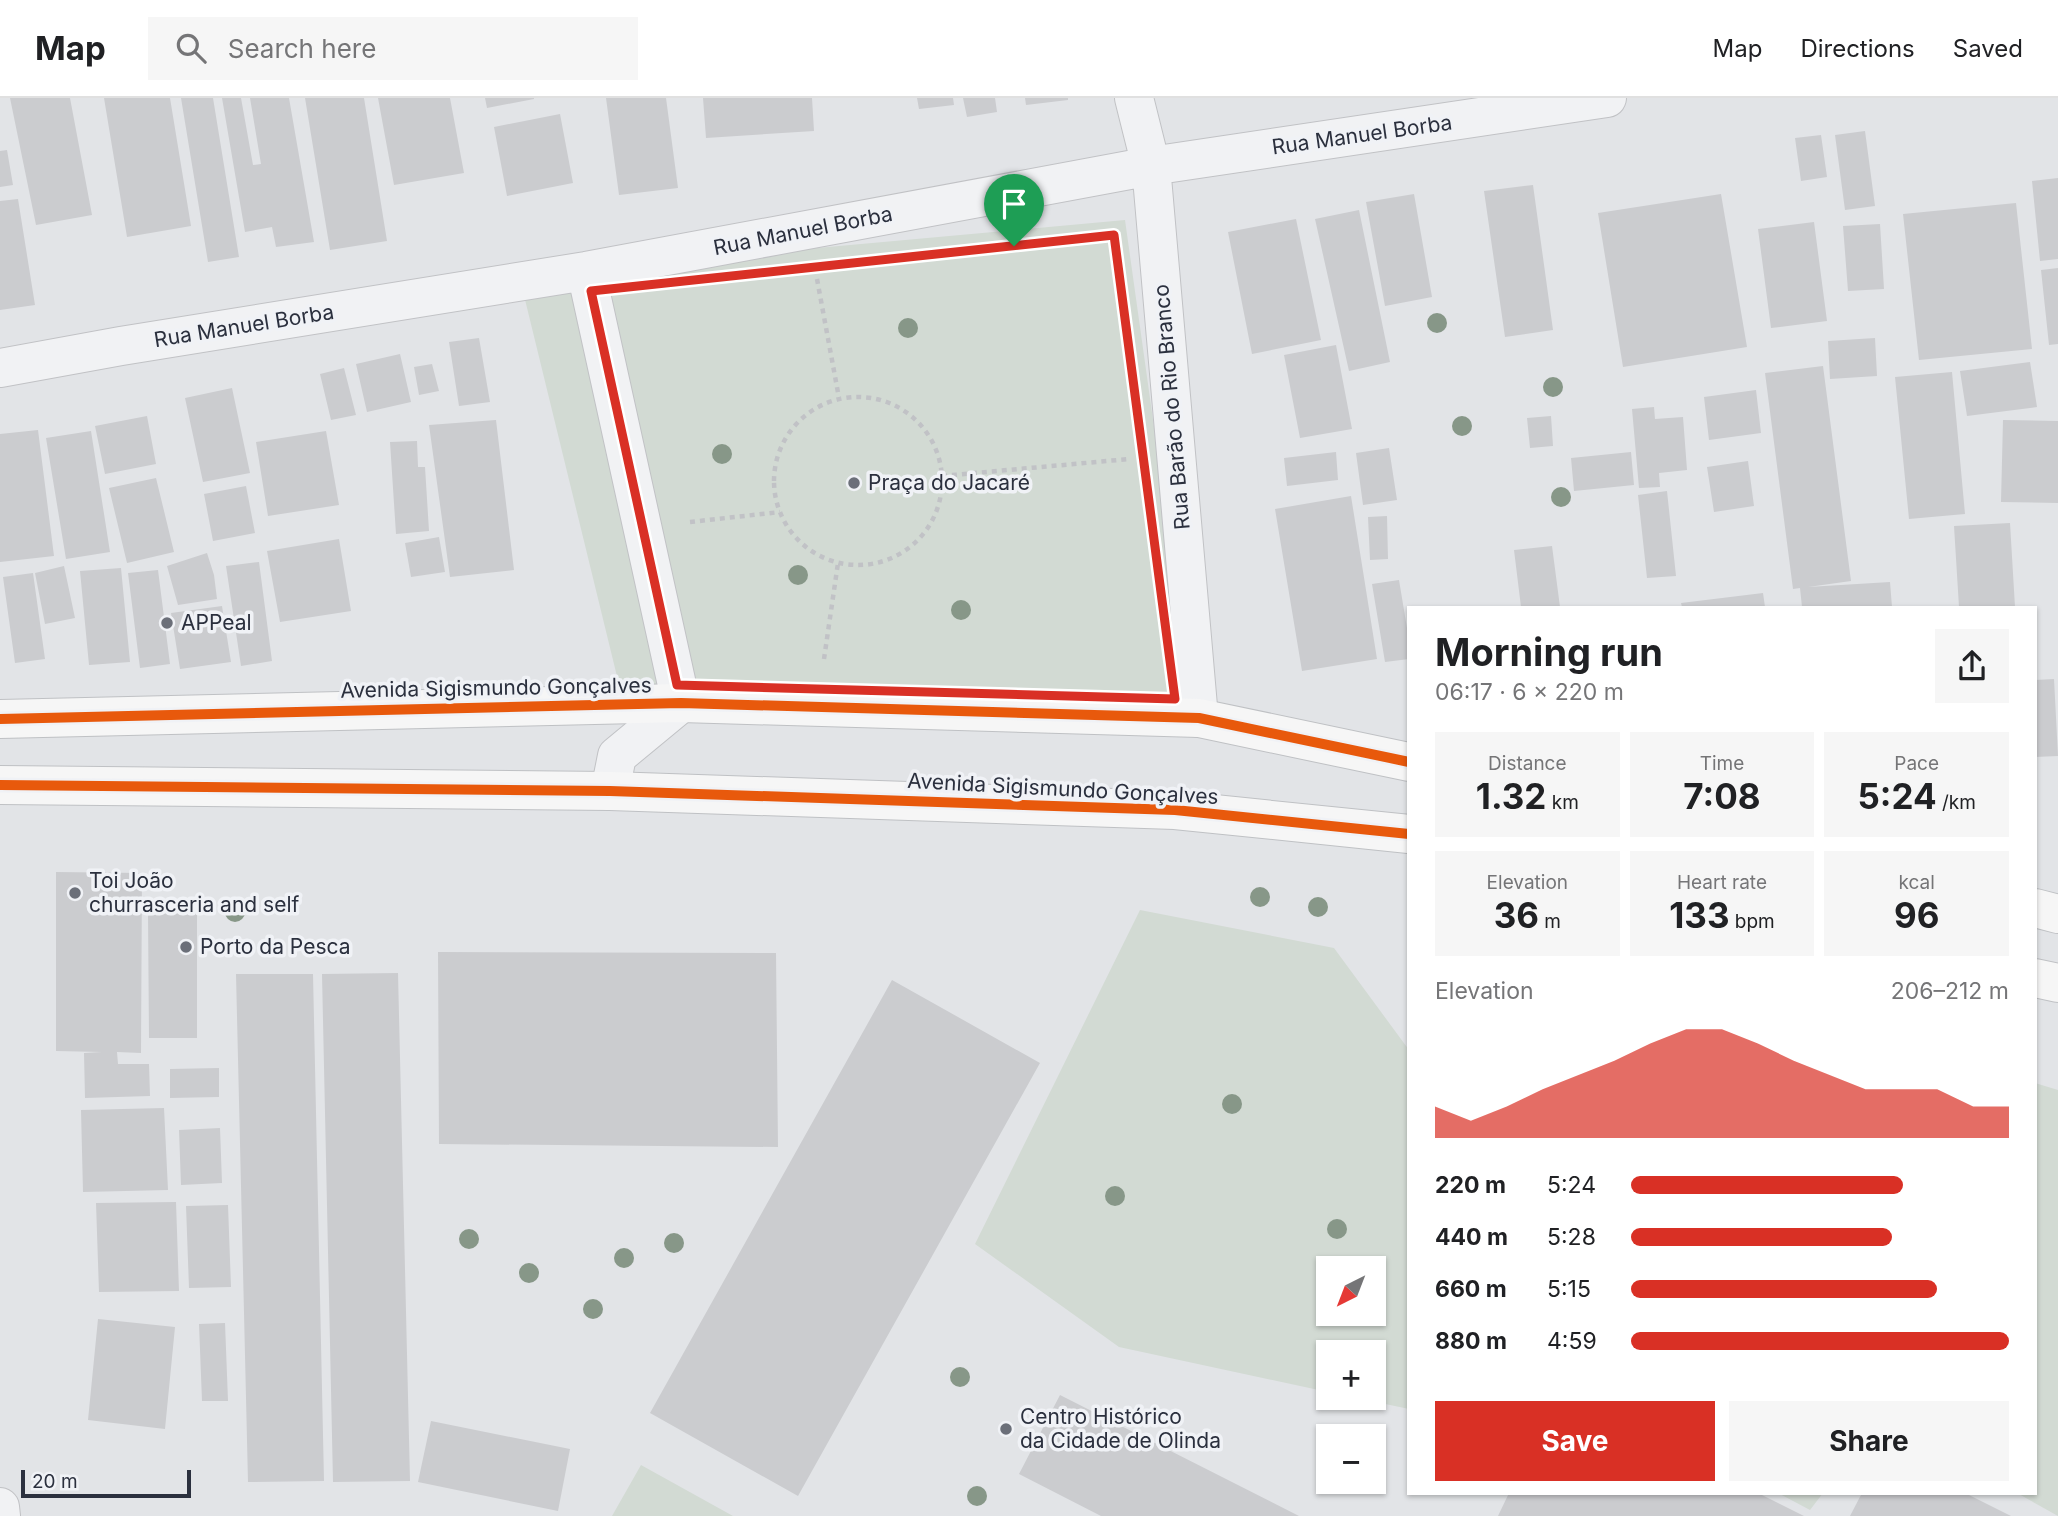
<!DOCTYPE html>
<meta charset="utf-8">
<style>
body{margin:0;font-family:Inter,sans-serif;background:#f6f6f6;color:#202124;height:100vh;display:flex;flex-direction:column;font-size:26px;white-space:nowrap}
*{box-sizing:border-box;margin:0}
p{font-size:23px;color:#757577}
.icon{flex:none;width:38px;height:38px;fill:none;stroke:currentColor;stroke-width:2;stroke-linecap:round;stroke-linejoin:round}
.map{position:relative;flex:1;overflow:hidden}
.panel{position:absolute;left:1407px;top:508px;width:630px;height:889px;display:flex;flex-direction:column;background:#fff;border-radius:0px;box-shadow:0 2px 5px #0004}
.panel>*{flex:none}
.needle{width:46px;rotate:222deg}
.tools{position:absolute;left:1316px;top:1158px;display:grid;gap:14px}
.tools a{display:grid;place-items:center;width:70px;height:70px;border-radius:0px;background:#fff;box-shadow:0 2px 5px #0004;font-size:35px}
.scale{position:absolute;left:21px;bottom:18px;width:170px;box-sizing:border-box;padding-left:7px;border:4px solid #2b303e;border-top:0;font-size:19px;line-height:24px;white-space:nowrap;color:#2b303e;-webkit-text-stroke:5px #f0f2f6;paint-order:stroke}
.pin{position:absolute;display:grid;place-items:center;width:60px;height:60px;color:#fff;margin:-72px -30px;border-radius:50% 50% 50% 0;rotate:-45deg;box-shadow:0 0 7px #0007}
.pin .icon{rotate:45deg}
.round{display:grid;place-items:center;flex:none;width:74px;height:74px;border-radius:0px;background:#f6f6f6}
.head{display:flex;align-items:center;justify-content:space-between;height:119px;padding:0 28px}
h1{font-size:38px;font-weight:700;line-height:52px}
.figures{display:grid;grid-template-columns:repeat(3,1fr);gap:10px;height:119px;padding:7px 28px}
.figures div{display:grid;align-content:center;border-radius:0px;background:#f6f6f6;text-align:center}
.figures b{font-size:35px;font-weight:700}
.figures small{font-size:19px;font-weight:400}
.figures p{font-size:19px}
.chart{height:196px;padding:14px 28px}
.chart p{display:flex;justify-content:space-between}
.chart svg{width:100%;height:126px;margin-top:7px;fill:#d93025;opacity:.7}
.primary-button{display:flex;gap:14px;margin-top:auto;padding:14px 28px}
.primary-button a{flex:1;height:80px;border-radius:0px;background:#d93025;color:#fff;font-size:28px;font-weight:700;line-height:80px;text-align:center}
.primary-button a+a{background:#f6f6f6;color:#202124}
ul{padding:0 28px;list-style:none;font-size:23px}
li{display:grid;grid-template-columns:112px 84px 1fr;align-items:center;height:52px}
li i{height:18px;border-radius:9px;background:#d93025}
header{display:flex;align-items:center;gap:42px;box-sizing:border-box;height:98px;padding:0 35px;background:#fff;border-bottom:2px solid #e0e0e0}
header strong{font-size:33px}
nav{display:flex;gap:38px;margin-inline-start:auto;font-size:24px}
.search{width:490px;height:63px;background:#f6f6f6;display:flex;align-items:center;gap:18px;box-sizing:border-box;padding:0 24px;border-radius:0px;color:#757577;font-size:26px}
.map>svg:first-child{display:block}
.green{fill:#d2dad3;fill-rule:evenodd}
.building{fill:#cbcccf}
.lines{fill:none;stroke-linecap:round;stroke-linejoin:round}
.street-casing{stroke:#c1c2c5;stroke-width:40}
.primary-casing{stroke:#bfc1c4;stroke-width:40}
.path{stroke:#c1c2c6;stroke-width:4.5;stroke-dasharray:5 5;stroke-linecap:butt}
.street{stroke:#f1f2f4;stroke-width:38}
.primary{stroke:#f6f6f6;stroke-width:38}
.cycleway-casing{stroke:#f0f2f6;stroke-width:15}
.cycleway{stroke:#e8590c;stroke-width:10}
.tree{fill:#879788}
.route-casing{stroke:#fff;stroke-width:14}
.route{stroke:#d93025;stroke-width:9}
.poi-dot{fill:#6b6f79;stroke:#f0f2f6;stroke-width:2.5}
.labels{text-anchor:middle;stroke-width:7;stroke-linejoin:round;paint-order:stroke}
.street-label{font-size:21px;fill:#2b303e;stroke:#f0f2f6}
.poi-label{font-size:21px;fill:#2b303e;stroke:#f0f2f6;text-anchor:start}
</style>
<header>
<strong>Map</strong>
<div class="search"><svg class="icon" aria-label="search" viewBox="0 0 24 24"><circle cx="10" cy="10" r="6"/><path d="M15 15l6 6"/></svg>Search here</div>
<nav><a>Map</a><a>Directions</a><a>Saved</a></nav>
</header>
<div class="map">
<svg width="2058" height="1418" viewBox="0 0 2058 1418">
<rect width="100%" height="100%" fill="#e2e4e7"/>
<path class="green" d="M1125 122 1194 614 624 607 519 177Z
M1140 812 1334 850 1409 952V1311L1357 1300H1374V1255H1328V1294L1119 1249 975 1146ZM1328 1171H1374V1216H1328Z
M2035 985 2058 992V1418L2017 1395H2035Z
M641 1367 733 1418H612Z
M1778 1395H1823L1810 1412Z"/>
<path class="building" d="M10 0H70L92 117 36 127Z
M104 0H170L191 128 127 139Z
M181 0H213L239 159 208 164Z
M222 0H241L253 67 261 66 250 0H289L314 144 276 149 272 129 245 134Z
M305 0H364L387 143 330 152Z
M378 0H450L464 75 394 87Z
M485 0H534V1L487 10Z
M606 0H666L678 90 619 97Z
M703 0H812L814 33 706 40Z
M917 0H953L954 7 919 11Z
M963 0H995L997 14 967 19Z
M1025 0H1068V2L1026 7Z
M560 16 573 85 507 98 494 29Z
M1865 33 1875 108 1845 112 1835 37Z
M1821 37 1827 79 1801 83 1795 40Z
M7 52 13 87 0 89V53Z
M2058 80V161L2040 163 2032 83Z
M1533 87 1553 232 1505 239 1484 93Z
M1414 96 1432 199 1385 208 1366 104Z
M1721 96 1747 249 1623 269 1598 115Z
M18 101 35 207 0 212V103Z
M2016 105 2032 251 1919 262 1903 116Z
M1359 112 1390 264 1349 273 1315 121Z
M1296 121 1321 242 1252 256 1228 134Z
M1814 124 1827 223 1771 230 1758 131Z
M1880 126 1884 191 1848 193 1843 128Z
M2058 170V246L2049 247 2041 172Z
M479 240 490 304 459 308 449 244Z
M1875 240 1877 278 1830 281 1828 243Z
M1336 247 1352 331 1300 340 1284 257Z
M400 256 411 304 367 314 356 266Z
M2030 264 2037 309 1967 318 1960 273Z
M432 266 439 293 419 297 414 269Z
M1823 268 1851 483 1808 489 1890 484 1892 509H1802L1800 490 1793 491 1765 275Z
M344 270 356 317 331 322 320 276Z
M1952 274 1965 416 1909 421 1895 279Z
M232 290 250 375 203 384 185 300Z
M1756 292 1761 335 1709 342 1704 299Z
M1654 309 1655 321 1683 319 1687 372 1659 375 1660 389 1639 390 1632 311Z
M147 318 156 366 105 376 95 328Z
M1551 318 1553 348 1530 350 1527 320Z
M496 322 514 472 450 479 429 327Z
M2003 322 2058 323V405L2001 404Z
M38 332 54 458 0 464V336Z
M91 333 110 454 66 461 46 340Z
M326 333 339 407 268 418 256 344Z
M417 343 418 369H425L429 433 396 436 390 344Z
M1389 350 1397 402 1363 407 1356 355Z
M1336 354 1338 382 1287 388 1284 360Z
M1631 354 1634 387 1574 393 1571 360Z
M1748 363 1754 408 1714 414 1707 369Z
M156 380 174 454 127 465 109 390Z
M246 388 255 435 213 443 204 396Z
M1667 393 1676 478 1647 480 1638 397Z
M1351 398 1377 561 1302 573 1275 411Z
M1387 418 1388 461 1370 462 1368 419Z
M2010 425 2015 509H1959L1954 428Z
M439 439 445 474 411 479 405 445Z
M339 441 351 513 280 524 267 453Z
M1552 448 1560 509H1521L1514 452Z
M207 455 214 477 217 501 178 507 167 468Z
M259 464 272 563 241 568 226 468Z
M64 468 75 520 45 526 35 475Z
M121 470 130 564 89 567 80 473Z
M158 472 170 566 140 570 128 475Z
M33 475 45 561 15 565 3 479Z
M1399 482 1409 542V561L1385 564 1372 486Z
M1763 495 1765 509H1682L1681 505Z
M222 508 231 564 180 571 171 515Z
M2054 581 2058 658 2035 659V582Z
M56 774 142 775 141 955 117 954 118 966H149L150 998 85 1000 84 955 102 954 56 953Z
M197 814V940H149L148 815Z
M438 854 776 855 778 1049 439 1046Z
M398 875 410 1383 333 1384 322 876Z
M236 876H313L324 1383 248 1384Z
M892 882 1040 965 798 1398 650 1315Z
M219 970V999L170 1000V971Z
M164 1010 168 1092 83 1094 81 1012Z
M220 1030 222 1085 181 1087 179 1032Z
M176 1104 179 1193 99 1194 96 1105Z
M228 1107 231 1189 189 1190 186 1108Z
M98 1221 175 1229 165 1331 88 1322Z
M225 1225 228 1303H202L199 1226Z
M1060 1297 1299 1418H1101L1019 1376Z
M431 1323 570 1351 558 1413 418 1384Z
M1509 1395H1758L1804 1418H1498Z
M1862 1395H1965L2011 1418H1850Z"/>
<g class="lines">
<g class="street-casing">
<path id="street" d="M1134 0 1151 68 1199 620
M586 173 681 605 617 658 610 693
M0 270 121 248 586 173 1151 68 1607 0
M0 1409 1 1418"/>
</g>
<g class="primary-casing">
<path id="primary" d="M0 621 681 605 1199 620 1409 664
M0 687 610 693 1175 712 1409 736
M2035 810 2058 816
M2035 880 2058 885"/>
</g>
<path class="path" d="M817 181 839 300
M774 383a84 84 0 1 1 168 0a84 84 0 1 1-168 0Z
M942 378 1129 361
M690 424 780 414
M824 561 838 465"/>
<use href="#street" class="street"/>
<use href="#primary" class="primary"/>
<g class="cycleway-casing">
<path id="cycleway" d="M0 621 681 605 1199 620 1409 664
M0 687 610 693 1175 712 1409 736"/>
</g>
<use href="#cycleway" class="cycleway"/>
</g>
<g class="tree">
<circle cx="1437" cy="225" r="10"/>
<circle cx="908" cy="230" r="10"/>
<circle cx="1553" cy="289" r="10"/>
<circle cx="1462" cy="328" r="10"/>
<circle cx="722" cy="356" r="10"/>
<circle cx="1561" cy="399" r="10"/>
<circle cx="798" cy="477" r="10"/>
<circle cx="961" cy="512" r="10"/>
<circle cx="1260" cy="799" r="10"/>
<circle cx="1318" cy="809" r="10"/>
<circle cx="235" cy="814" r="10"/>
<circle cx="1232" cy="1006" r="10"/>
<circle cx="1115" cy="1098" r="10"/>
<circle cx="1337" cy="1131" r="10"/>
<circle cx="469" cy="1141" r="10"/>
<circle cx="674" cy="1145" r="10"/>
<circle cx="624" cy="1160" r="10"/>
<circle cx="529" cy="1175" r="10"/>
<circle cx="593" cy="1211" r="10"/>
<circle cx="960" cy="1279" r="10"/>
<circle cx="977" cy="1398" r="10"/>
</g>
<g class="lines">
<g class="route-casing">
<path id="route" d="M1114 137 1175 601 677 587 591 193Z"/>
</g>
<use href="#route" class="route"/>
</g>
<g class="poi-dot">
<circle cx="854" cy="385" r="7"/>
<circle cx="167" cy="525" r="7"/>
<circle cx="75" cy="795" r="7"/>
<circle cx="186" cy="849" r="7"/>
<circle cx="1006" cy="1331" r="7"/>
</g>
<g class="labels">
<g class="street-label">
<text transform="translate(1362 37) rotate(-8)" y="7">Rua Manuel Borba</text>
<text transform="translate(803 133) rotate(-11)" y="7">Rua Manuel Borba</text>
<text transform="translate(244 228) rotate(-9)" y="7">Rua Manuel Borba</text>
<text transform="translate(1172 309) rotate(-95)" y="7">Rua Barão do Rio Branco</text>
<text transform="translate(496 590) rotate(-1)" y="7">Avenida Sigismundo Gonçalves</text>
<text transform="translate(1063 691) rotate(3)" y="7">Avenida Sigismundo Gonçalves</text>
</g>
<g class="poi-label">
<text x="868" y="392">Praça do Jacaré</text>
<text x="181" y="532">APPeal</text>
<text x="89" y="790">Toi João<tspan x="89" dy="24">churrasceria and self</tspan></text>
<text x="200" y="856">Porto da Pesca</text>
<text x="1020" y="1326">Centro Histórico<tspan x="1020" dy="24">da Cidade de Olinda</tspan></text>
</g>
</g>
</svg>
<div class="tools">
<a><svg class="needle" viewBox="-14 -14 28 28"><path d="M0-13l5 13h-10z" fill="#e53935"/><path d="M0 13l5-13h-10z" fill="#757577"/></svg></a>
<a>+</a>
<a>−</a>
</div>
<div class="scale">20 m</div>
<div class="pin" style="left:1014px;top:148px;background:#1e9e55"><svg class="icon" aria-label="arrive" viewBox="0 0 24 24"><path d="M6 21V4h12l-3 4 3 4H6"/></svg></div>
<section class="panel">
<div class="head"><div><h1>Morning run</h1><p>06:17 · 6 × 220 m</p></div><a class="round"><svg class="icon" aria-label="share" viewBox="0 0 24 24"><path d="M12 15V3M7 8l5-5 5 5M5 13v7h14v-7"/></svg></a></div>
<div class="figures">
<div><p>Distance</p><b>1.32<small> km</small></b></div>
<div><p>Time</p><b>7:08</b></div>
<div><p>Pace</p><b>5:24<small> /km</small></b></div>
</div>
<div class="figures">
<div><p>Elevation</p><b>36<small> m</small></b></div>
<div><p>Heart rate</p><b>133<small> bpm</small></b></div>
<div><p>kcal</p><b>96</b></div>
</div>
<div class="chart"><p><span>Elevation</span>206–212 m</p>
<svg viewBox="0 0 160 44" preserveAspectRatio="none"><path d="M0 44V33L10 38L20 33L30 27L40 22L50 17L60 11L70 6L80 6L90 11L100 17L110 22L120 27L130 27L140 27L150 33L160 33V44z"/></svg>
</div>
<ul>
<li><b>220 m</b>5:24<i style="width:72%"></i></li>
<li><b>440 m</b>5:28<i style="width:69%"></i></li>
<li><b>660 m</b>5:15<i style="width:81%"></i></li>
<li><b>880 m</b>4:59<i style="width:100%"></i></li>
</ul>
<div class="primary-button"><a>Save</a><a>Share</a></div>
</section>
</div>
